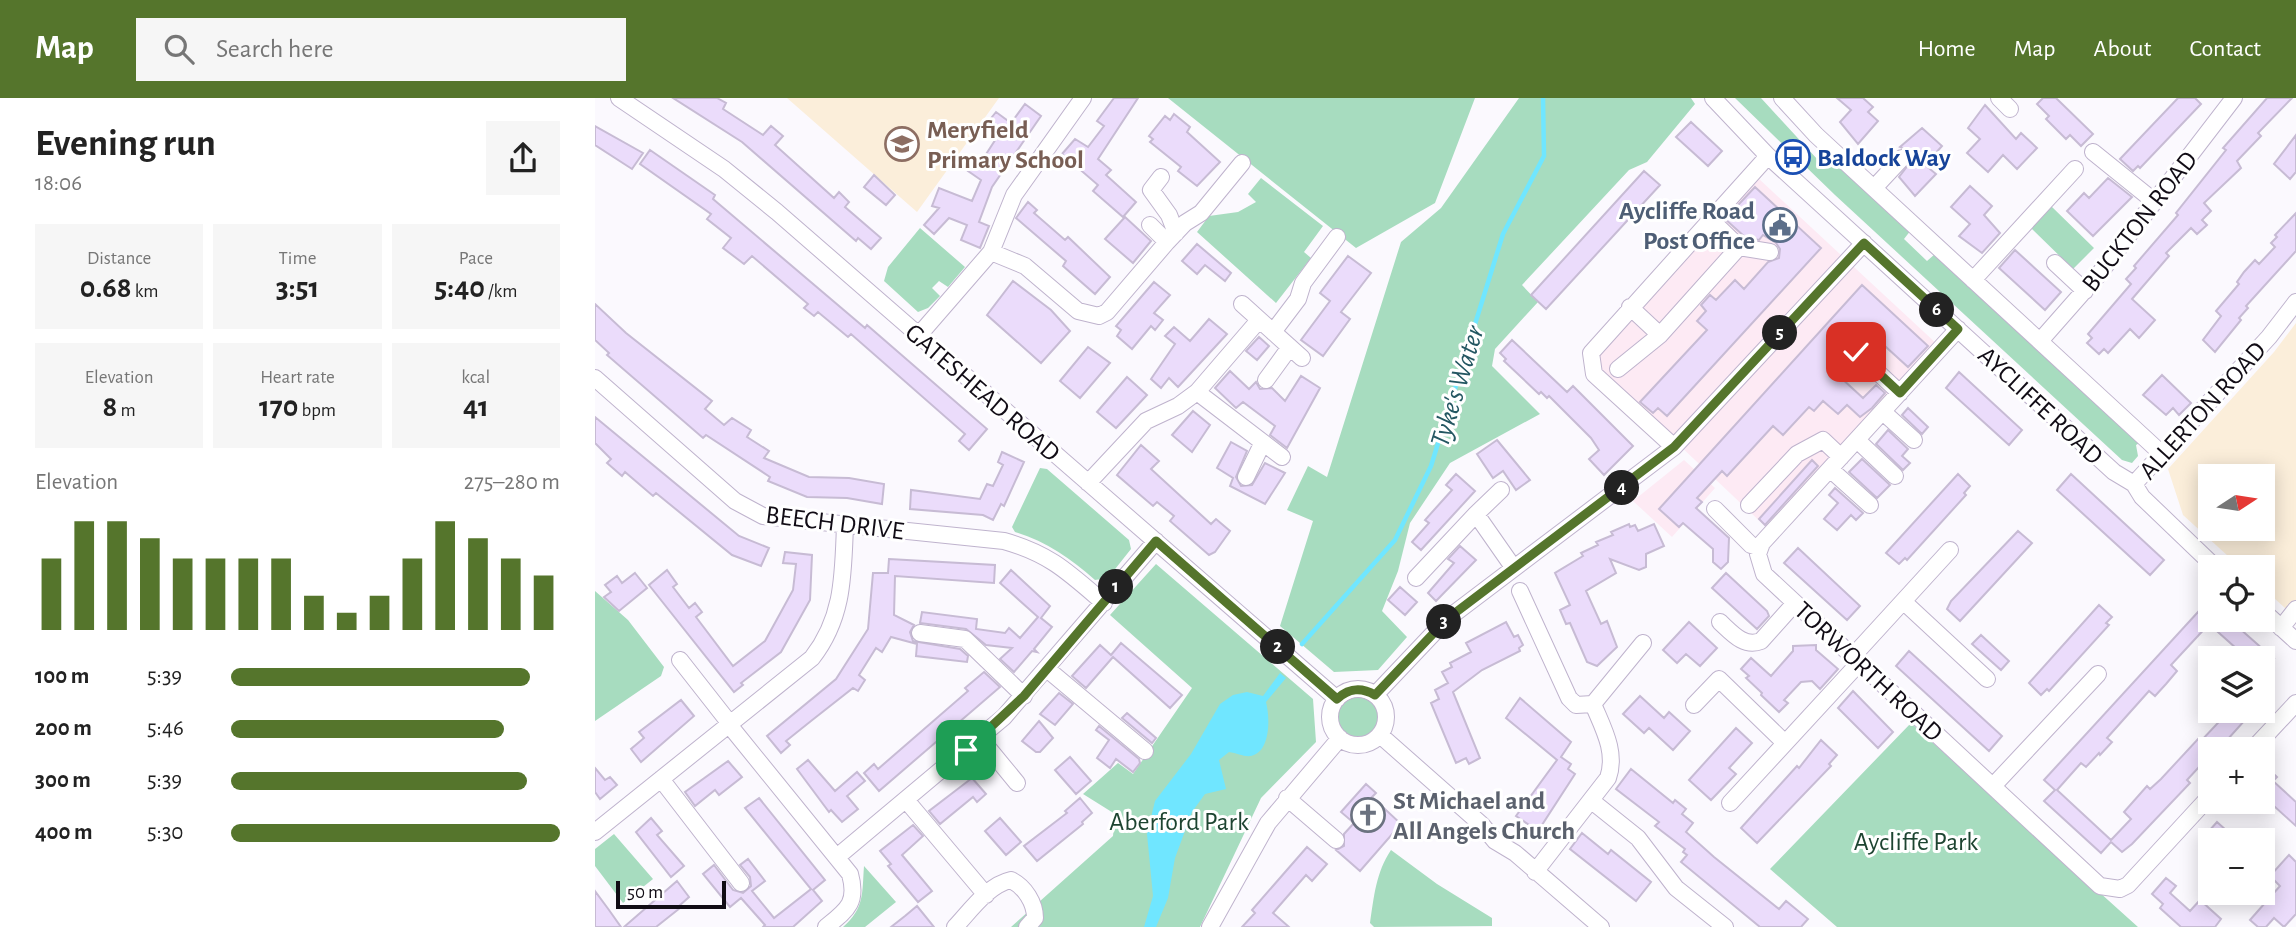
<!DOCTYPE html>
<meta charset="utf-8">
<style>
body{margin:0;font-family:"Alegreya Sans",sans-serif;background:#f6f6f6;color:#222;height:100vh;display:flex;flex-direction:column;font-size:26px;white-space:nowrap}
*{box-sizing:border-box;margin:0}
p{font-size:23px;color:#767676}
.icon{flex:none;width:38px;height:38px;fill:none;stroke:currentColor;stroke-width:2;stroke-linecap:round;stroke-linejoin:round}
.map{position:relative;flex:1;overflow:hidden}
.drawer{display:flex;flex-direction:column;background:#fff;width:595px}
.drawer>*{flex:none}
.needle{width:46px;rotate:78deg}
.tools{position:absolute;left:1603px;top:366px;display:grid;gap:14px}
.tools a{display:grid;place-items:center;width:77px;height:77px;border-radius:0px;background:#fff;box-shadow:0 4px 18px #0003;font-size:35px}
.scale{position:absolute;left:21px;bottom:18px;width:110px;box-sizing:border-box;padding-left:7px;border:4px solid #110c15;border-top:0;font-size:19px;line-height:24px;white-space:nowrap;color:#110c15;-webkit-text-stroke:5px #fff;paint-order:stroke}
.pin{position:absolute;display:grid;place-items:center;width:60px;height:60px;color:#fff;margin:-30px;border-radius:14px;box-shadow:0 4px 10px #0006}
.km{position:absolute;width:35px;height:35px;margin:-18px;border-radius:50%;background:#222;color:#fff;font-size:19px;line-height:35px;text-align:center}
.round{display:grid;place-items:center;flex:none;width:74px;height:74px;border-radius:0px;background:#f6f6f6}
.overview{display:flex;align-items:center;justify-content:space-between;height:119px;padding:0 35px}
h1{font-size:38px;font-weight:600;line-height:52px}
.stats{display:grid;grid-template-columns:repeat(3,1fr);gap:10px;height:119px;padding:7px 35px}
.stats div{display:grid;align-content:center;border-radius:0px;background:#f6f6f6;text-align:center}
.stats b{font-size:30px;font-weight:600}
.stats small{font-size:19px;font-weight:400}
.stats p{font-size:19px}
.chart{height:196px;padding:14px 35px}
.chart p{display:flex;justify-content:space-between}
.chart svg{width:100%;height:126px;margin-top:7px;stroke:#55752c;stroke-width:6}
ul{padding:0 35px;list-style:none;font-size:23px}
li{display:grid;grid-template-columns:112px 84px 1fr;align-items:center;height:52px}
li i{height:18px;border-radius:9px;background:#55752c}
header{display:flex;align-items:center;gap:42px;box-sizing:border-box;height:98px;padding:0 35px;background:#55752c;color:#fff}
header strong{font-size:33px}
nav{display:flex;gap:38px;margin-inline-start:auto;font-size:24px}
.search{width:490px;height:63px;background:#f6f6f6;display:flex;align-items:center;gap:18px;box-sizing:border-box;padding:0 24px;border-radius:0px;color:#767676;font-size:26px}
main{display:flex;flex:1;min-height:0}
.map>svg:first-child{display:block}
.commercial{fill:#fdeaf4}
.education{fill:#fbeeda;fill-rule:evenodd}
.green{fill:#a7dcbf}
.water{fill:#70e6ff}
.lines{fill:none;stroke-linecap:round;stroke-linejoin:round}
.stream{stroke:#70e6ff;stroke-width:4.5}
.building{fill:#ebdcfb;stroke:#c7bbd4;stroke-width:2}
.minor-casing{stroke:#bfb3cd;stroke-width:18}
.minor{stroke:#fff;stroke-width:16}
.route-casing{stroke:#fff;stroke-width:14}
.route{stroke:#55752c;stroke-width:9}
.labels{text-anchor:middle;stroke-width:6;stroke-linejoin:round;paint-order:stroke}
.education-label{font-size:26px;font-weight:bold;fill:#785e54;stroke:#fff;text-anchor:start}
.transit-label{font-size:26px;font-weight:bold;fill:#164399;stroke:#fff;text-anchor:start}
.service-label{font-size:26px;font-weight:bold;fill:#4e5e75;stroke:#fff;text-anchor:end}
.street-label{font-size:26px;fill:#110c15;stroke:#fff}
.worship-label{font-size:26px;font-weight:bold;fill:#5b616d;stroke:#fff;text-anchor:start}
.park-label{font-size:26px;fill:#1d4431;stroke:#fff}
.water-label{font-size:28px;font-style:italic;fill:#245762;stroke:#fff}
</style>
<header>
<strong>Map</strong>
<div class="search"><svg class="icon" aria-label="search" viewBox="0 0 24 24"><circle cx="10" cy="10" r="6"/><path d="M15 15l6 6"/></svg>Search here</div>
<nav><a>Home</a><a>Map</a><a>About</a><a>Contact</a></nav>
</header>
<main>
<section class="drawer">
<div class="overview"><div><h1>Evening run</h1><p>18:06</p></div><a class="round"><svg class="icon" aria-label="share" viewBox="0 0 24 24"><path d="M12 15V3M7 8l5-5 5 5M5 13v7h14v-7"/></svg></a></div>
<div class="stats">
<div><p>Distance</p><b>0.68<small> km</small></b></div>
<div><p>Time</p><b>3:51</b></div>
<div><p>Pace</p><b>5:40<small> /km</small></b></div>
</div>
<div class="stats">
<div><p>Elevation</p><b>8<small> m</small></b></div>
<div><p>Heart rate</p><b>170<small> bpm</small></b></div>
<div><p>kcal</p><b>41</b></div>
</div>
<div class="chart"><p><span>Elevation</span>275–280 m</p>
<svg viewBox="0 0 160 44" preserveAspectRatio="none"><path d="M5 44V19M15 44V6M25 44V6M35 44V12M45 44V19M55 44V19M65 44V19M75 44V19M85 44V32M95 44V38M105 44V32M115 44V19M125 44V6M135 44V12M145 44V19M155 44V25"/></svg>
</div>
<ul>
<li><b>100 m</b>5:39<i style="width:91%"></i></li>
<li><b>200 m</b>5:46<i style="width:83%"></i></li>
<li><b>300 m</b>5:39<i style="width:90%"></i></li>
<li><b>400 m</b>5:30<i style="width:100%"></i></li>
</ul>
</section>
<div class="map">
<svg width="1701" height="829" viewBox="0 0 1701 829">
<rect width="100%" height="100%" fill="#fbf9fe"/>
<path class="commercial" d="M1163 80 1343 247 1173 431 1009 276 1003 261 1006 248Z
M1089 362 1120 390 1077 439 1038 403Z"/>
<path class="education" d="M192 0H404L322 114Z
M1701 225V520L1668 490V469H1645L1588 417 1573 371 1679 254ZM1615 378H1668V430H1615Z"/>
<path class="green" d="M573 0H880L840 105 761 150Z
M924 0H1096L1100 6 1052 64 1034 72 927 187 943 204 900 251 897 268 945 316 855 365 815 425 803 473 787 513 812 539 783 572 739 574 685 528 718 423 692 412 713 368 732 379 806 144 846 110Z
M1140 0H1166L1223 62 1231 55 1316 132 1309 141 1332 163 1340 156 1546 344 1541 347 1543 358 1537 365 1527 362 1240 97Z
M666 80 728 128 709 154 716 160 681 205 602 134 614 118 643 114 661 104 653 96Z
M1456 108 1499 150 1478 171 1435 129Z
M325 130 370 169 353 189 344 183 337 190 345 198 333 210 323 214 289 183 293 169Z
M445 370 452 371 534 442 536 451 513 480 500 482C475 460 452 444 420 434L417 429Z
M561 466 718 601 721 644 666 700 605 829H416L518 738 520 716 488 696 523 665 538 676 597 590 515 517Z
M0 493 33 522 69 569 66 578 0 623Z
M743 619a20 20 0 1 1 40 0a20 20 0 1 1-40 0Z
M1316 625 1543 829H1242L1175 771Z
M19 736 58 781 28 805 0 768V751Z
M796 752 842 786 897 820V828L779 829 775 825C779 799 781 774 796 752Z
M269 768 301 804 270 829H248C270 810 267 794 269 768Z"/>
<path class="water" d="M685 575 691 580 671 604C675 619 676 654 656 658 649 659 642 655 634 654L624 662 631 691 610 696 597 714 580 760 573 800 561 829H549L558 798 552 736 560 703 596 656 625 606 638 597 652 594 668 598Z"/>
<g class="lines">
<path class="stream" d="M707 546 800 442 836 368 908 136 949 58 948 0"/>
</g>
<path class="building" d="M78 0H122L131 5 128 11 168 37 176 28 188 38 180 47 239 100 244 94 254 104 250 109 286 140 276 151 263 140 261 143 147 44Z
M519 0H543L503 61 516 72 511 77 541 104 528 119 498 93 503 87 467 56 480 41 493 49 509 28 502 23Z
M1242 0H1268L1278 9 1273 14 1283 23 1263 46 1245 24 1256 12Z
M1448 0H1461L1498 36 1486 48 1475 37 1471 41 1451 21 1454 18 1442 6Z
M1583 0H1600L1606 6 1545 70 1543 68 1538 73 1525 61Z
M1672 0H1697L1663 35 1666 38 1642 63 1646 70 1609 105 1616 113 1607 122 1612 127 1602 136 1596 130 1571 155 1574 158 1537 201 1560 222 1544 240 1535 231 1513 255 1509 251 1504 256 1492 245 1497 240 1493 236 1536 186 1531 181 1541 170 1539 168 1583 117 1581 115 1631 52 1628 50Z
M430 6 446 18 397 89 384 124 394 128 385 150 366 142 372 127 354 120 339 136 329 127 344 110 337 108 344 90 377 103 386 82 373 73 380 64 384 67 406 33 393 24 401 14 416 25Z
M1390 7 1421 41 1426 35 1442 50 1422 71 1408 57 1393 74 1372 55 1385 41 1373 30Z
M579 16 595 29 592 34 625 64 602 88 583 73 586 69 555 44 558 41 554 38 570 18 575 22Z
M1096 24 1127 53 1113 68 1081 39Z
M0 28 48 55 37 71 0 47Z
M1327 30 1347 48 1330 67 1341 76 1320 98 1304 79 1317 62 1315 53 1305 49Z
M1701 37V74L1695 81 1679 66Z
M55 52 120 97 118 101 270 230 272 227 392 331 374 352 364 343 370 336 256 236 253 239 223 214 219 218 209 210 213 206 157 158 149 166 128 150 136 140 112 121 116 116 45 66Z
M1049 73 1065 87 951 211 936 197Z
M279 77 300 97 291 107 269 89Z
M1513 80 1537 99 1498 138 1472 113 1489 95 1494 100Z
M1375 88 1397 108 1389 117 1405 135 1387 155 1364 138 1375 126 1356 109Z
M1160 89 1226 150 1072 318 1063 310 1058 315 1045 304 1112 232 1102 223 1111 213 1106 207 1115 197 1121 202 1140 182 1149 191 1173 164 1184 160 1185 151 1181 145 1168 137 1164 142 1150 139 1130 121Z
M433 104 442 112 439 115 470 142 473 139 515 179 500 196 468 168 471 163 421 120Z
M1701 115V153L1651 208 1653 210 1644 220 1646 222 1620 254 1608 242 1626 218 1621 213 1644 186 1642 184 1649 174 1660 162 1664 166 1680 149 1676 145 1682 139 1680 137Z
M530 119 556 143 538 165 510 141Z
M602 146 636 175 630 183 610 167 602 176 587 163Z
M1420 152 1466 194 1450 212 1404 170Z
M753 158 776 175 746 214 755 221 728 258 706 242 735 203 725 195Z
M418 183 456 212 475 233 446 265 392 217Z
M559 184 575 197 559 215 568 222 560 232 556 228 537 251 522 238 526 232 521 228Z
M1267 187 1333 248 1313 269 1269 229 1233 268 1268 300 1281 287 1290 295 1277 310 1265 319 1252 307 1243 316 1228 303 1219 313 1214 309 1188 337 1178 328 1132 378 1127 373 1102 400 1107 404 1101 410 1134 440 1133 464 1126 471 1118 464V451L1088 425 1084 429 1064 411Z
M0 206 31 235 117 303 110 311 129 327 137 320 156 332 152 339 174 353 169 360 214 379 254 380 289 386 287 406 252 400 212 399 173 383 175 379 111 337 108 340 12 257 14 255 0 242Z
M614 221 632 236 583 289 574 280 566 290 556 281 580 246 570 238 579 229 595 243Z
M664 239 674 248 662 262 651 253Z
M917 242 972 294 978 288 1038 348 1009 377 994 361 1004 352 996 340 954 298 952 300 946 294 944 296 909 263 911 261 905 255Z
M493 249 515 265 485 300 465 283Z
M635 273 654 291 661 284 665 291 677 290 690 303 706 278 725 290 692 350 675 337 680 328 648 304 641 310 620 290Z
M1364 274 1427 332 1414 347 1351 290Z
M1567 277 1596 305 1584 317 1578 310 1571 317 1548 297Z
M532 279 552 297 521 330 502 314Z
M1313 310 1333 329 1327 336 1307 317Z
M598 313 615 327 597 354 577 337Z
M0 319 144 438 174 450 166 468 137 457 61 395 58 398 30 374 27 378 12 365 16 361 0 345Z
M1293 332 1313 351 1307 358 1315 365 1308 372 1281 346Z
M902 342 935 382 921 392 908 373 898 380 882 356Z
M636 344 652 353 641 379 646 388 657 387 670 365 690 375 670 406 635 388 638 380 622 370Z
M546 347 564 363 556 371 616 426 621 421 635 433 620 454 614 457 575 423 579 418 562 404 558 408 522 377Z
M407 354 429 364 409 408 406 406 398 422 388 417 315 411 316 392 385 401 392 386 398 388 408 367 403 364Z
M1267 361 1295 387 1282 400 1254 374Z
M1217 362 1223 368 1170 427 1164 421Z
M861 376 880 393 826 452 817 444 834 425 830 422 857 392 851 387Z
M1363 376 1375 388 1369 395 1371 397 1312 462 1310 460 1304 466 1291 455Z
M1476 376 1569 462 1555 477 1462 392Z
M1240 390 1268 415 1261 422 1256 417 1242 432 1229 421 1243 405 1234 397Z
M1034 426 1035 429 1040 427 1043 433 1059 426 1069 448 1051 456V469L1044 472 1015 461 1021 475 991 493 1006 526 1012 523 1022 549 1002 568 992 564 975 525 971 526 965 512 975 507 960 475 988 458 986 455 1003 447 1001 444 1018 437 1016 434Z
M1423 433 1437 445 1365 523 1352 511 1356 503Z
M865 448 881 462 841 503 833 495 859 465 853 461Z
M1203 450 1265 508 1252 522 1189 465Z
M190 454 217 457 215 502 186 554 146 585 148 587 139 594 54 487 72 472 82 486 78 489 94 510 100 505 107 514 101 519 138 568 170 543 198 492 201 466 188 465Z
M294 461 400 467 399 485 300 478 299 517 319 527 315 534 318 543 365 551 373 558 372 564 321 558 322 546 296 539 287 554 281 550 264 577 270 582 263 593 258 590 216 623 191 643 195 647 186 655 172 638 241 581 273 531 278 475H293Z
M416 472 455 508 446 520 457 529 439 551 442 554 437 553 419 574 405 561 417 550 391 547 371 531 325 525 327 514 382 521 381 531 410 535 414 530 425 540 443 519 405 485Z
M40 475 52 490 24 513 9 499 16 494 10 487 22 478 27 485Z
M1131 475 1172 513 1174 518 1162 531 1117 490Z
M805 489 822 504 810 517 793 502Z
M1504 507 1517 519 1511 525 1514 527 1454 593 1452 591 1446 597 1434 585Z
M1603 514 1611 522H1635L1678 560H1652L1614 526 1576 567 1582 573 1571 586 1560 598 1554 593 1512 640 1517 644 1505 657 1504 655 1491 669 1486 665 1462 692 1516 742 1536 721 1529 714 1552 688 1555 691 1566 681 1603 641 1606 643 1635 612H1659L1624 651H1615V657L1592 682 1595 685 1537 746 1527 754 1516 744 1506 755 1449 703 1460 692 1449 682Z
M911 524 919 539 923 537 928 547 924 550 925 553 887 572 858 594 885 660 874 666 871 660 861 665 836 605 844 601 840 592 853 585 847 574 857 569 855 565 876 554 871 545Z
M1094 524 1122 550 1105 568 1091 556 1082 565 1068 552Z
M1386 537 1414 563 1406 572 1377 546Z
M526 545 587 597 575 610 518 559 491 590 477 578 505 547 516 557Z
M1221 547V552L1243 571 1225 591 1217 583 1206 584 1189 602 1193 605 1184 614 1166 597 1167 595 1151 580 1154 578 1146 571 1156 560 1176 578 1198 553V548Z
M1314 553 1407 638 1394 653 1301 568Z
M389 574 405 589 284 693 269 675 279 666 283 671 373 593 370 590Z
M1258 593 1298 634 1283 650 1243 610Z
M464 595 478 606 460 627 445 616Z
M1045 598 1069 620 1074 614 1095 633 1078 652 1054 630 1049 635 1028 616Z
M925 600 976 644 966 659 976 666 973 671 980 676 943 733 921 718 962 662 911 620Z
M86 602 99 618 46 664 36 651 49 640 44 634Z
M532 615 561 640 557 645 527 620Z
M444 623 458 640 445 654H441L427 643Z
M504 628 544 661 545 665 538 674 521 661 515 670 502 660 514 642 501 632Z
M1141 630 1157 645 1134 670 1141 676 1116 702 1094 682Z
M1226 642 1242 657 1234 666 1236 668 1162 745 1146 730 1202 668 1204 670Z
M475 659 496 683 481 696 460 672Z
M213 662 240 693 262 674 270 683 252 698 263 711 247 724 236 712 234 714 202 671Z
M133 663 147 679 124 697 120 692 100 708 90 694Z
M1668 666 1682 679 1678 683 1701 704V728L1668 698Z
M0 670 10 682 15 679 22 687 5 701 0 694Z
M1036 671 1078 705 1080 702 1091 711 1087 716 1098 725 1091 734 1119 759 1184 811 1191 803 1213 821 1206 829H1165L1086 764 1092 757 1088 754 1090 751 1060 728 1064 724 1021 691Z
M377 680 391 696 382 704 378 699 345 726 334 713Z
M771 686 781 695 777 699 806 726 765 773 741 752 749 748V736L759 725 746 714Z
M164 700 230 782 218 792 227 803 198 829H168L170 827 146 800 135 809 108 776 119 767 138 792 148 795 156 788 155 779 145 767 153 761 170 783 157 793 179 820 216 791 150 710Z
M485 700 497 715 487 724 488 726 442 763 429 748 472 715 470 713Z
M56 720 67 733 62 737 89 768 76 779 41 734Z
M405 720 426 744 411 757 390 733Z
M1622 724 1642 742H1606Z
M318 727 328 738 307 757 337 793 323 804 293 768 296 766 285 753Z
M987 735 1013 756 1016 752 1056 784 1041 803 975 751Z
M712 749 732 766 717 783 711 777 678 815 694 829H647L660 815 657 812Z
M1694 757 1701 764V816L1689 829 1679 820 1671 829H1663L1655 822 1685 788 1675 778Z
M1571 780 1581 788 1575 795 1595 813 1605 802 1626 821 1620 829H1586L1565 810 1568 806 1557 796Z
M82 783 94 799 84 808 85 810 61 829H29Z
M0 793 14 812 26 829H0Z
M322 808 339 829H296L310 818Z"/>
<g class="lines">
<g class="minor-casing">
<path id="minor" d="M24 0 129 71 182 114 742 601
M1118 0 1173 58 1519 374 1539 386 1547 399 1620 469
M1187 0 1221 37 1567 356
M1404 0 1415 11
M1498 54 1560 104
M566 79 556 92 574 117 581 135
M1279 90 1307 60
M1116 122 1144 149 1175 154
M555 127 572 144 590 125 606 115 647 65
M396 154 430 168 483 213 504 218 512 214 572 144
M1460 165 1490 193
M1378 182 1480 71
M647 206 707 260
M1035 209 1065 237
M1363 231 1167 445 1163 456 1169 476 1505 788 1525 791 1533 787 1615 698
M678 234 703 201 708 185 742 139
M324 237 396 154 419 97 488 0
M1445 243 1504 176 1639 0
M1261 254 1305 295
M1023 271 1065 237 1144 149
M0 280 140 403 168 418 409 443C455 456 473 474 509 505
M671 282 695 249
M602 294 687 359
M1288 314 1319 342
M1262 342 1300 378
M1079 349 999 276 996 255 1173 58
M1235 371 1275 407
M651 379 667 346
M493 385 551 323 583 308 602 294 664 222
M1539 386 1674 239 1701 204
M1154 407 1202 356 1228 342 1246 359
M1120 411 1156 447 1165 450
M881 416 906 392
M821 480 881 416 918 469
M925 493 974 600 981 607 998 606
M1309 504 1392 581
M1668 513 1701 543
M1125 524C1137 535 1149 550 1166 543L1200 505
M1686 530 1701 511
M325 535 370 541 429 598
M1258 558 1355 452
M85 562 136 627
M452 571 550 653
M735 619a28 28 0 1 1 56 0a28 28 0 1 1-56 0Z
M780 597 852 521 1079 349 1269 145
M1099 607 1124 581 1190 645
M135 628 255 776C263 805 252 812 231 829
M785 637 887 727 900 743 920 755 1006 829
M385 640 422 685
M1658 651 1701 605
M66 681 146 785
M1398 688 1503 576
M692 700 741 742
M311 702 391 797
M998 704 1043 740 1081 790 1130 829
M1135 705 1265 564
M0 734 217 560C249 519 248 476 250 427
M242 759 409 619 561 443
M940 774 1013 680C1022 654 1008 630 998 606L1048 545
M360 829C376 812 393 787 416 782 430 789 440 805 440 820L432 829
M615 829 673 725 745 640"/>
</g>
<use href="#minor" class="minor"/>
</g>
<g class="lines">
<g class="route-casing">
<path id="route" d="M371 652 429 598 561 443 742 601C754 590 766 589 780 597L852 521 1079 349 1269 145 1363 231 1305 295 1261 254"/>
</g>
<use href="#route" class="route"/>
</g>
<defs>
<g id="school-ring" transform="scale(1.75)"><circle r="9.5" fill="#fff" stroke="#8d6e63" stroke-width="1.5"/><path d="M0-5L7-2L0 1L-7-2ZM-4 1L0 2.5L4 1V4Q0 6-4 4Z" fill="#8d6e63"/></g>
<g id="bus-ring" transform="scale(1.75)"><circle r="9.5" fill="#fff" stroke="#1a4fb4" stroke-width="1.5"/><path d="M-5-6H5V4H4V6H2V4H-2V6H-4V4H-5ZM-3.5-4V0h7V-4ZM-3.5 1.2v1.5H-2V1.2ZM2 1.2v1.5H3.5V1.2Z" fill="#1a4fb4"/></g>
<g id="civic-ring" transform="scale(1.75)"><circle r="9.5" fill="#fff" stroke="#5c6f8a" stroke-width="1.5"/><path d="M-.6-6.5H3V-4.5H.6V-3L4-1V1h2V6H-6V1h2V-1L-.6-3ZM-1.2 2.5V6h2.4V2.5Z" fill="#5c6f8a"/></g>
<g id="church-ring" transform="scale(1.75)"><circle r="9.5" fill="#fff" stroke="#6b7280" stroke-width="1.5"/><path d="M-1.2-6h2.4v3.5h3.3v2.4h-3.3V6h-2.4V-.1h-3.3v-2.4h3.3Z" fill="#6b7280"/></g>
</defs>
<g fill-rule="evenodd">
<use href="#school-ring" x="307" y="46"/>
<use href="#bus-ring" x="1198" y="59"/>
<use href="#civic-ring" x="1185" y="127"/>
<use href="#church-ring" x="773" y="717"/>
</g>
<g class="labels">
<g class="education-label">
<text x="332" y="40">Meryfield<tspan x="332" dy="30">Primary School</tspan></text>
</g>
<g class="transit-label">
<text x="1222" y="68">Baldock Way</text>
</g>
<g class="service-label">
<text x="1160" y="121">Aycliffe Road<tspan x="1160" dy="30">Post Office</tspan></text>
</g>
<g class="street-label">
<text transform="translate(1544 123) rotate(-52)" y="9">BUCKTON ROAD</text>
<text transform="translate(388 294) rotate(41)" y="9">GATESHEAD ROAD</text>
<text transform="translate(1446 307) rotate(43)" y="9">AYCLIFFE ROAD</text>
<text transform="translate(1607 312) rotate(-48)" y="9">ALLERTON ROAD</text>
<text transform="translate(240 424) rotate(7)" y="9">BEECH DRIVE</text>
<text transform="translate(1274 573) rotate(43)" y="9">TORWORTH ROAD</text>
</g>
<g class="worship-label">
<text x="798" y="711">St Michael and<tspan x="798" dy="30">All Angels Church</tspan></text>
</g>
<g class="park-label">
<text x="584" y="732">Aberford Park</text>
<text x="1321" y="752">Aycliffe Park</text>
</g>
<g class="water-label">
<text transform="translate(861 288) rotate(-73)" y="10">Tyke's Water</text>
</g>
</g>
</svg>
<div class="tools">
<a><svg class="needle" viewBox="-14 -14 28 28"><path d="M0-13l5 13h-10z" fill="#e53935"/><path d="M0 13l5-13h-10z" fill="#767676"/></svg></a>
<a><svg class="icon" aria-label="locate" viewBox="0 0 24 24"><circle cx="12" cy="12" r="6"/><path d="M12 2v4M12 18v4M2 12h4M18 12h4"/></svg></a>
<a><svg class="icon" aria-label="layers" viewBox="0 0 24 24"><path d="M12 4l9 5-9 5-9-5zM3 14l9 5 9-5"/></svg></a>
<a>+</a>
<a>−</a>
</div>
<div class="scale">50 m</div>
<div class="pin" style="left:371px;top:652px;background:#1e9e55"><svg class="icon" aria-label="arrive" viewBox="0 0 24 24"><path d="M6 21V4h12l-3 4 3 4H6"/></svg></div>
<div class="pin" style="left:1261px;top:254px;background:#d93025"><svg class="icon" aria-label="check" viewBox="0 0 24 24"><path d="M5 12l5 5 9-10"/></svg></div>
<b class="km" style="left:521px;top:489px">1</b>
<b class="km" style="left:683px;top:549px">2</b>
<b class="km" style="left:849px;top:524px">3</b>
<b class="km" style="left:1027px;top:390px">4</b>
<b class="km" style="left:1185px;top:235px">5</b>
<b class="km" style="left:1342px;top:212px">6</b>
</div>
</main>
